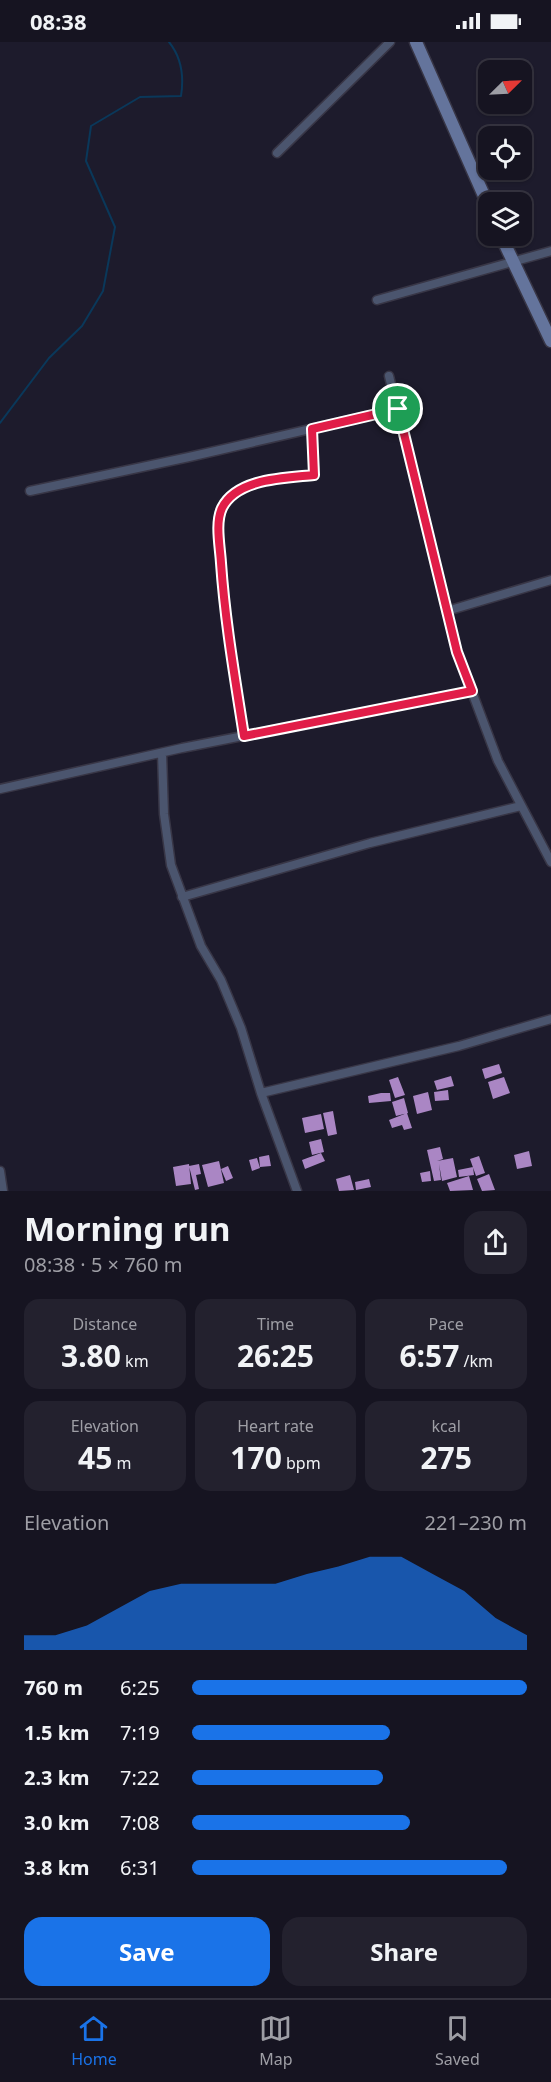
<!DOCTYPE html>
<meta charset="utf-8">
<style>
body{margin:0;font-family:"Noto Sans",sans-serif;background:#23212e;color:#f1f3f6;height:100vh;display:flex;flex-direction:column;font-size:22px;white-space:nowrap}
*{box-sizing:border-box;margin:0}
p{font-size:20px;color:#9e9ea5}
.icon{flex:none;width:33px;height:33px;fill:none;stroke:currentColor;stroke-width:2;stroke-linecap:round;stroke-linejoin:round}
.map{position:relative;height:1149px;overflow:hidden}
.panel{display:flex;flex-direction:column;background:#161421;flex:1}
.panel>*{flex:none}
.needle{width:39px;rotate:66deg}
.controls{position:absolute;left:478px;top:18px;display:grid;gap:12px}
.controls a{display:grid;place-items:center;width:54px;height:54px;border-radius:12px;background:#161421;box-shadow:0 2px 4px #0004,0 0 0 2px #35333f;font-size:30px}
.pin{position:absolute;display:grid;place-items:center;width:51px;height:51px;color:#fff;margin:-26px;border:3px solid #fff;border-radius:50%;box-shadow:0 2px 6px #0007}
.round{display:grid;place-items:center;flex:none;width:63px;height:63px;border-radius:18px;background:#23212e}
.headline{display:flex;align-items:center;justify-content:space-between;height:102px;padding:0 24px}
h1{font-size:33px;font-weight:700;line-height:45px}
.metrics{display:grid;grid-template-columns:repeat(3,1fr);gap:9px;height:102px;padding:6px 24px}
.metrics div{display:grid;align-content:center;border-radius:15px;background:#23212e;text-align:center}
.metrics b{font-size:30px;font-weight:700}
.metrics small{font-size:16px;font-weight:400}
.metrics p{font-size:16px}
.chart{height:168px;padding:12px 24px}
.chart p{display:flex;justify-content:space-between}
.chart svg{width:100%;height:108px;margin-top:6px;fill:#1a73e8;opacity:.7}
.primary-button{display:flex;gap:12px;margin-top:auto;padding:12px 24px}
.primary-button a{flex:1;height:69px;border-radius:18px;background:#1a73e8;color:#fff;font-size:24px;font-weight:700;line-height:69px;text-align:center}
.primary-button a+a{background:#23212e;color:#f1f3f6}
ul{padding:0 24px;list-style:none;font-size:20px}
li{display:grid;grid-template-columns:96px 72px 1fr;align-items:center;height:45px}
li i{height:15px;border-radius:8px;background:#1a73e8}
.status{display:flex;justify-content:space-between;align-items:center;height:42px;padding:0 30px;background:#161421;direction:ltr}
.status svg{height:16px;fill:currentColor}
.menu{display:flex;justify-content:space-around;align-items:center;height:84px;border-top:2px solid #35333f;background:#161421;font-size:16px;color:#9e9ea5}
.menu a{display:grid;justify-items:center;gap:3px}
.menu .on{color:#1a73e8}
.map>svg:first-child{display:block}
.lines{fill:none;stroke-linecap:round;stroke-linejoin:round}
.stream{stroke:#0a385a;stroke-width:2}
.building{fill:#aa86c4}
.street-casing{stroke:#383646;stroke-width:11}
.secondary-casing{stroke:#383646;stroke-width:15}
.street{stroke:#4b556e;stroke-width:8}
.secondary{stroke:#64749c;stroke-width:12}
.route-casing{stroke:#fff;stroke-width:12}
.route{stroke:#e11d48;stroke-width:8}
</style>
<div class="status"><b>08:38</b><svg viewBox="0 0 49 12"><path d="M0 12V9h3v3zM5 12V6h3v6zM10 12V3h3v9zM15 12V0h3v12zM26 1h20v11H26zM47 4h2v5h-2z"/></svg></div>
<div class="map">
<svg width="551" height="1149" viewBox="0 0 551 1149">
<rect width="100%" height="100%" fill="#1d1b2c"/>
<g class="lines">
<path class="stream" d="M0 381 49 316 82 284 103 249 115 185 86 119 91 84 140 55 181 54C184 35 182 16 169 0"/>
</g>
<path class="building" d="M499 1022 502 1031 485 1037 482 1027Z
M451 1034 454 1044 437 1048 434 1039Z
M398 1035 405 1053 395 1056 389 1038Z
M504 1035 510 1051 493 1057 488 1040Z
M448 1048 449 1058 435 1059 434 1050Z
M428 1050 432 1068 417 1072 413 1054Z
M381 1051H390L391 1059 369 1061 368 1054Z
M404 1056 408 1071 396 1074 392 1060Z
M333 1069 337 1092 328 1094 323 1071Z
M407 1071 412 1086 404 1088 402 1083 392 1086 389 1078Z
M321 1072 324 1087 305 1091 302 1076Z
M321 1097 324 1110 312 1113 309 1100Z
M440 1105 443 1117 437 1119 453 1116 457 1135 442 1139 439 1122 441 1138 434 1139 427 1108Z
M529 1109 532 1124 517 1127 514 1113Z
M321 1111 325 1119 305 1127 302 1118Z
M269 1113 271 1124 260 1125 259 1115Z
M479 1114 485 1131 476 1134 470 1117Z
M257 1116 260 1126 252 1129 249 1118Z
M219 1119 224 1141 208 1145 202 1123Z
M189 1122 191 1142 176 1144 173 1125Z
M199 1122 201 1132 196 1133 199 1147 195 1148 189 1124Z
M228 1124 233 1136 226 1139 221 1127Z
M473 1125 474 1133 459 1135 458 1128Z
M430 1129 431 1139 422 1140 420 1131Z
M489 1132 495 1148 482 1149 477 1137Z
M350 1133 354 1148 339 1149 336 1137Z
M469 1134 473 1148 450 1149 447 1141Z
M369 1137 371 1145 356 1148 355 1140Z"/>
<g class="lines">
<g class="street-casing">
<path id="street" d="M277 111 390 0
M377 258 551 209
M389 334 457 610 498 719 551 820
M30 449 189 415 397 367
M447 569 551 538
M244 694C235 636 225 579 221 521 220 504 215 481 222 466 237 436 286 436 314 433L312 387
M162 711 164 772 171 823 201 904 221 938 241 986 261 1051 297 1149
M0 747 182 706 472 649
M182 855 370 801 521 764
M261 1051 459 1004 551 977
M0 1129 3 1149"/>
</g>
<g class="secondary-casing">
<path id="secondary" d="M416 0 489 165
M501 194 551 299"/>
</g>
<use href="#street" class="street"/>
<use href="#secondary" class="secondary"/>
</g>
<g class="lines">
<g class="route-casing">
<path id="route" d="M398 367 457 610 472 649 244 694C235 636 225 579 221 521 220 504 215 481 222 466 237 436 286 436 314 433L312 387Z"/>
</g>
<use href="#route" class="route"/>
</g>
</svg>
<div class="controls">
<a><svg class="needle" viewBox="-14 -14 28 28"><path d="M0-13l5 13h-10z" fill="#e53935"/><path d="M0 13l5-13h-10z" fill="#9e9ea5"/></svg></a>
<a><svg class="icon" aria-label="locate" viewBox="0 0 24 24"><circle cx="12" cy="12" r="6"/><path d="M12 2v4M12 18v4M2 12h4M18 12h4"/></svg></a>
<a><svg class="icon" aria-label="layers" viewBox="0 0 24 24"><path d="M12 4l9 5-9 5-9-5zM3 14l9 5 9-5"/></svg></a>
</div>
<div class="pin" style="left:398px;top:367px;background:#1e9e55"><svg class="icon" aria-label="arrive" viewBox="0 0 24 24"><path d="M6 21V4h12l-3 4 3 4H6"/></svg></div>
</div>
<section class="panel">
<div class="headline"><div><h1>Morning run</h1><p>08:38 · 5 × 760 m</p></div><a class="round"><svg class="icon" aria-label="share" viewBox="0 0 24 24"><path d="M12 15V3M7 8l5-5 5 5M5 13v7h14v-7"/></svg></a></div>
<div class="metrics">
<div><p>Distance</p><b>3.80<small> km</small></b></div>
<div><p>Time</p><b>26:25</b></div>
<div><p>Pace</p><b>6:57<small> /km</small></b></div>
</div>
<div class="metrics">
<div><p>Elevation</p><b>45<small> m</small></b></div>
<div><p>Heart rate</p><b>170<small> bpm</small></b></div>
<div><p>kcal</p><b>275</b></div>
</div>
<div class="chart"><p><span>Elevation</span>221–230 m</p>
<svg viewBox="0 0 160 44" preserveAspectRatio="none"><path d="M0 44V38L10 38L20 34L30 27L40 20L50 17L60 17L70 17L80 17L90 13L100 10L110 6L120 6L130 13L140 20L150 31L160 38V44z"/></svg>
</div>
<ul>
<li><b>760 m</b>6:25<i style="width:100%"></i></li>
<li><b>1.5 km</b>7:19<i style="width:59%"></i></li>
<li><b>2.3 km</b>7:22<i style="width:57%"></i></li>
<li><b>3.0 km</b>7:08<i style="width:65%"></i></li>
<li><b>3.8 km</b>6:31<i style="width:94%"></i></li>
</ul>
<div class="primary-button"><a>Save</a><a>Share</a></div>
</section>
<nav class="menu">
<a class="on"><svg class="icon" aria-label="home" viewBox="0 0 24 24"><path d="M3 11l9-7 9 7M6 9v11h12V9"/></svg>Home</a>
<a><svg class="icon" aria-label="map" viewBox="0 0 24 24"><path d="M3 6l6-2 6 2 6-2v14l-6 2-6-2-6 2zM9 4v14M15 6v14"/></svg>Map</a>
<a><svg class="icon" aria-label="saved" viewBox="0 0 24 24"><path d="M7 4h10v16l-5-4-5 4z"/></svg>Saved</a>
</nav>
